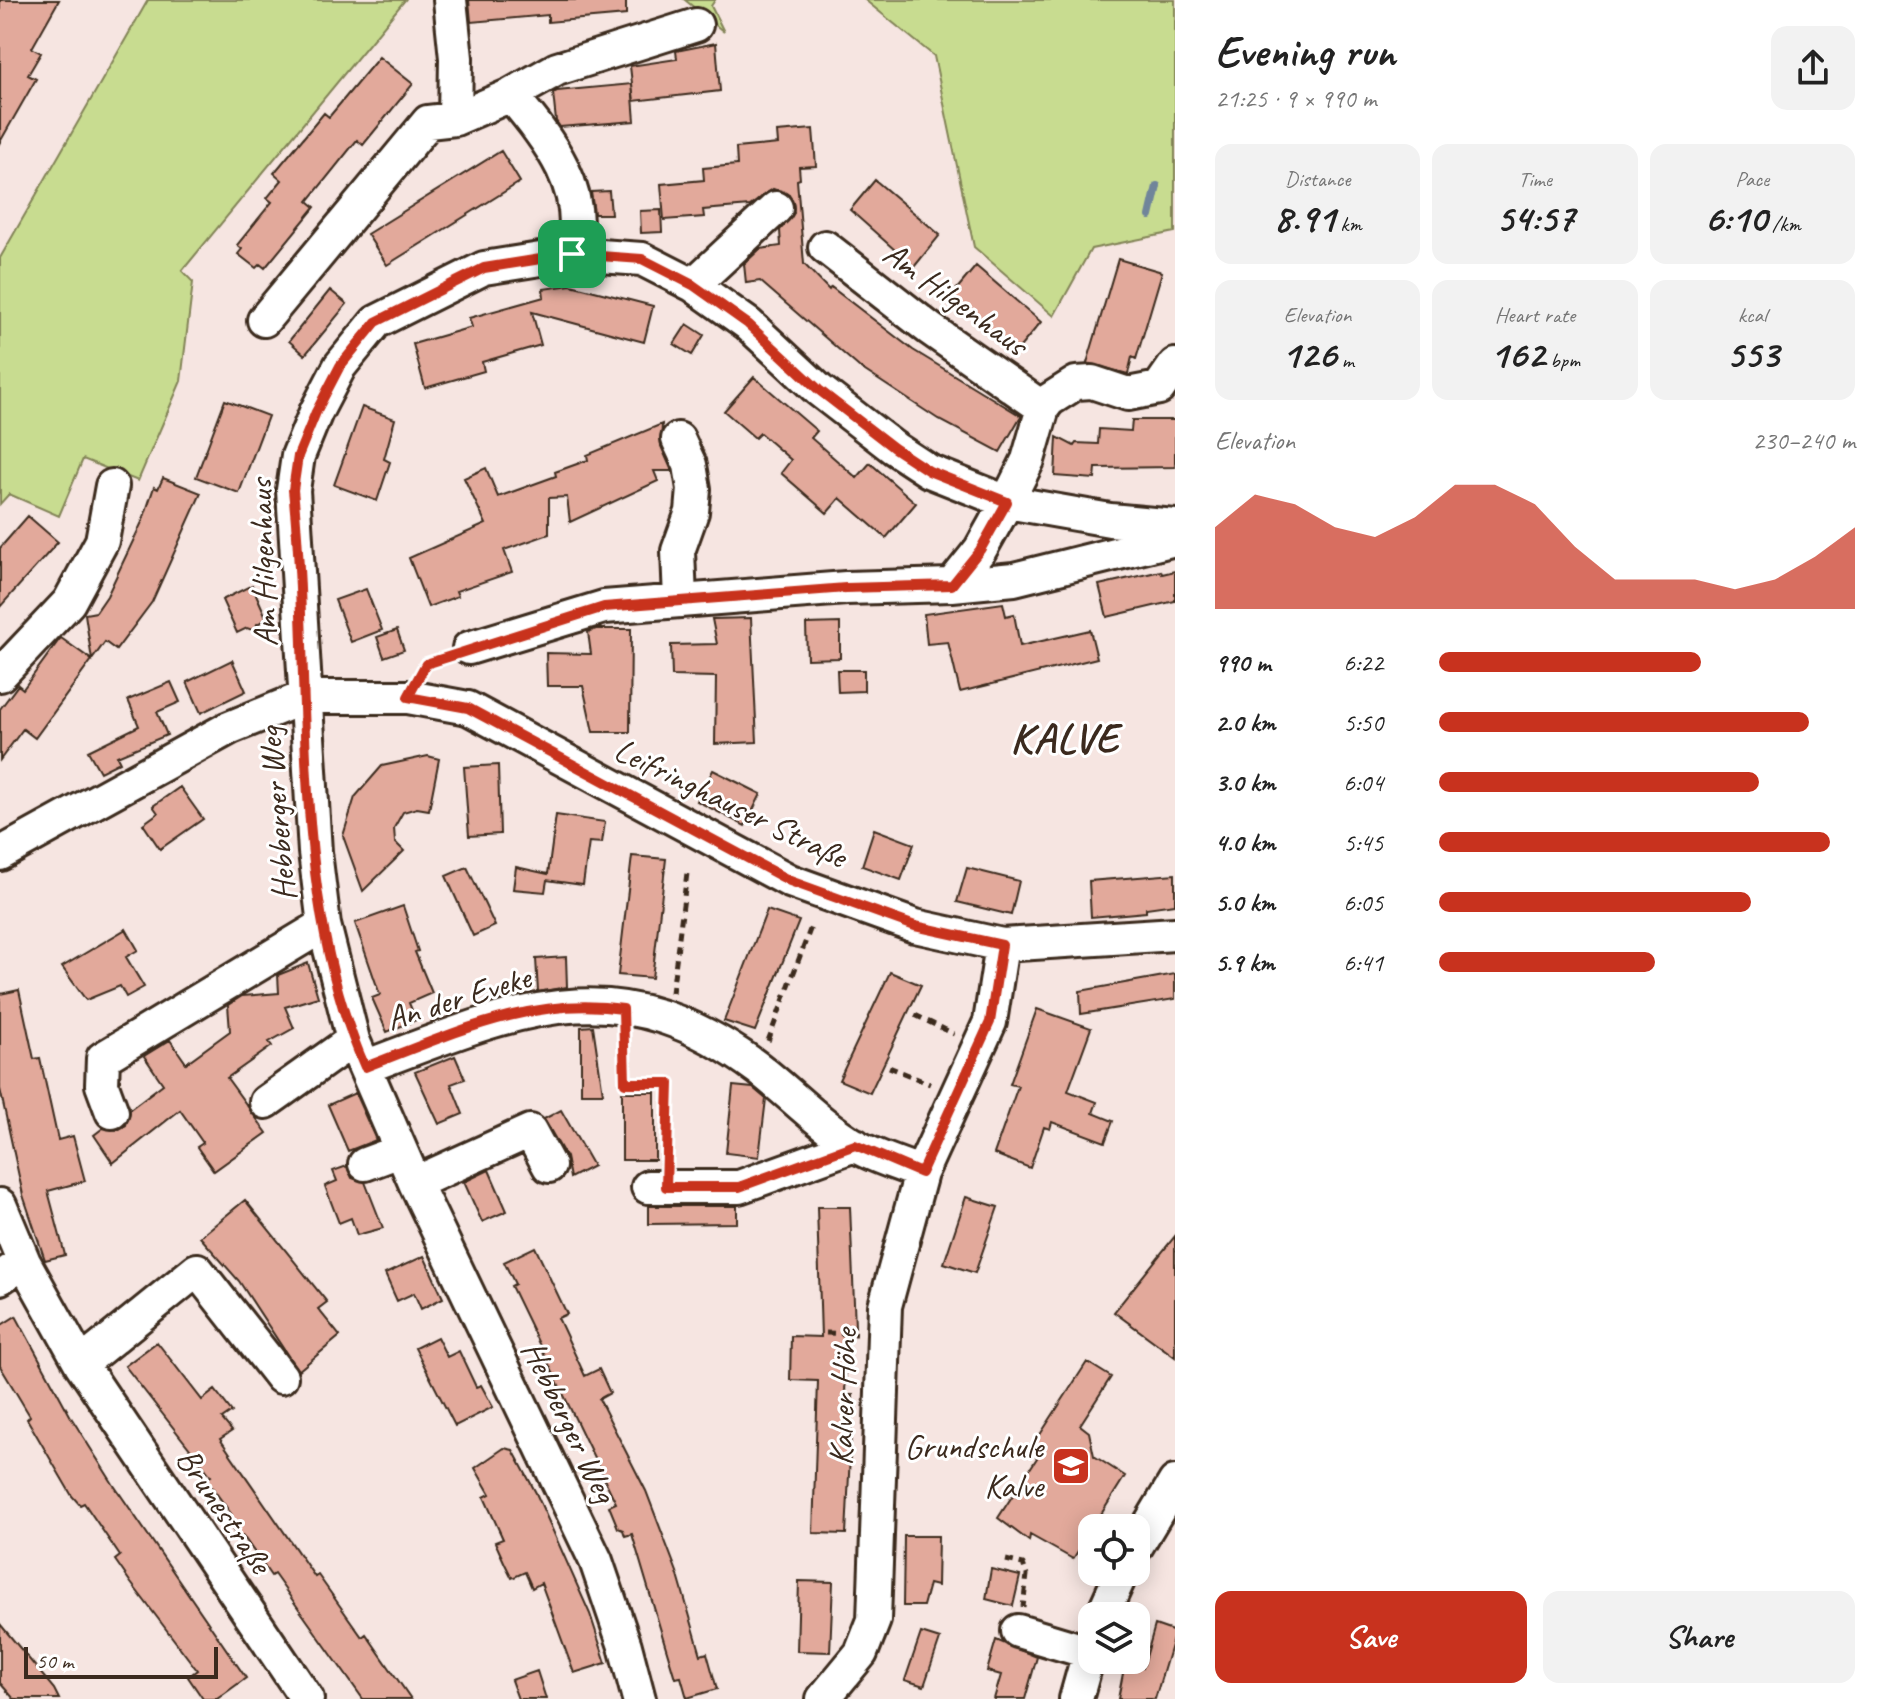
<!DOCTYPE html>
<meta charset="utf-8">
<style>
body{margin:0;font-family:Caveat,sans-serif;background:#f2f2f2;color:#222;height:100vh;display:flex;flex-direction:column;font-size:30px;white-space:nowrap}
*{box-sizing:border-box;margin:0}
p{font-size:26px;color:#767676}
.icon{flex:none;width:44px;height:44px;fill:none;stroke:currentColor;stroke-width:2;stroke-linecap:round;stroke-linejoin:round}
.map{position:relative;flex:1;overflow:hidden}
.drawer{display:flex;flex-direction:column;background:#fff;width:720px}
.drawer>*{flex:none}
.controls{position:absolute;left:1078px;top:1514px;display:grid;gap:16px}
.controls a{display:grid;place-items:center;width:72px;height:72px;border-radius:16px;background:#fff;box-shadow:0 4px 20px #0003;font-size:40px}
.scale{position:absolute;left:24px;bottom:20px;width:194px;box-sizing:border-box;padding-left:8px;border:4px solid #3b2a1e;border-top:0;font-size:22px;line-height:28px;white-space:nowrap;color:#3b2a1e;-webkit-text-stroke:6px #fff;paint-order:stroke}
.pin{position:absolute;display:grid;place-items:center;width:68px;height:68px;color:#fff;margin:-34px;border-radius:16px;box-shadow:0 4px 12px #0006}
.round{display:grid;place-items:center;flex:none;width:84px;height:84px;border-radius:16px;background:#f2f2f2}
.headline{display:flex;align-items:center;justify-content:space-between;height:136px;padding:0 40px}
h1{font-size:44px;font-weight:700;line-height:60px}
.metrics{display:grid;grid-template-columns:repeat(3,1fr);gap:12px;height:136px;padding:8px 40px}
.metrics div{display:grid;align-content:center;border-radius:16px;background:#f2f2f2;text-align:center}
.metrics b{font-size:40px;font-weight:700}
.metrics small{font-size:22px;font-weight:400}
.metrics p{font-size:22px}
.chart{height:224px;padding:16px 40px}
.chart p{display:flex;justify-content:space-between}
.chart svg{width:100%;height:144px;margin-top:8px;fill:#c8321e;opacity:.7}
.action{display:flex;gap:16px;margin-top:auto;padding:16px 40px}
.action a{flex:1;height:92px;border-radius:16px;background:#c8321e;color:#fff;font-size:32px;font-weight:700;line-height:92px;text-align:center}
.action a+a{background:#f2f2f2;color:#222}
ul{padding:0 40px;list-style:none;font-size:26px}
li{display:grid;grid-template-columns:128px 96px 1fr;align-items:center;height:60px}
li i{height:20px;border-radius:10px;background:#c8321e}
main{display:flex;flex:1;min-height:0}
.map>svg:first-child{display:block}
.green{fill:#c8dc90;stroke:#828357;stroke-width:2}
.lines{fill:none;stroke-linecap:round;stroke-linejoin:round}
.stream{stroke:#6f859a;stroke-width:8}
.building{fill:#e2a99b;stroke:#3b2a1e;stroke-width:2}
.minor-casing{stroke:#3b2a1e;stroke-width:38}
.path{stroke:#3b2a1e;stroke-width:5;stroke-dasharray:8 6;stroke-linecap:butt}
.minor{stroke:#fff;stroke-width:32}
.route-casing{stroke:#fff;stroke-width:16}
.route{stroke:#c8321e;stroke-width:10}
.labels{text-anchor:middle;stroke-width:6;stroke-linejoin:round;paint-order:stroke}
.street-label{font-size:34px;fill:#3b2a1e;stroke:#fff}
.poi-label{font-size:34px;fill:#3b2a1e;stroke:#fff;text-anchor:end}
.district-label{font-size:42px;font-weight:bold;letter-spacing:2px;fill:#3b2a1e;stroke:#fff}
</style>
<main>
<div class="map">
<svg width="1175" height="1699" viewBox="0 0 1175 1699">
<rect width="100%" height="100%" fill="#f6e5e1"/>
<filter id="ink" filterUnits="userSpaceOnUse"><feTurbulence type="fractalNoise" baseFrequency=".0125" numOctaves="2"/><feDisplacementMap in="SourceGraphic" scale="16" xChannelSelector="R" yChannelSelector="G"/><feConvolveMatrix kernelMatrix="1 2 1 2 8 2 1 2 1" color-interpolation-filters="sRGB"/></filter>
<g filter="url(#ink)">
<path class="green" d="M148 0H405L182 271 193 282 181 381 138 481 83 459 59 516 9 494 0 504V258Z
M685 0H715L711 6 724 32Z
M865 0H1175V232L1091 249 1054 316 974 247 934 56Z"/>
<g class="lines">
<path class="stream" d="M1150 216 1157 186"/>
</g>
<path class="building" d="M0 0H59L32 48 41 53 28 75 36 79 0 142Z
M469 0H626V15L548 22V15L471 22Z
M716 43 720 91 634 101 630 66 677 59 676 51Z
M379 57 413 84 363 145 357 140 308 201 315 207 265 268 260 264 256 268 238 254 242 249 237 245 272 202 267 198 282 180 274 173 324 113 329 117Z
M632 84 635 121 560 127 556 121 553 93 557 91Z
M813 129 816 166 799 167 800 179 797 180 804 264 829 290 831 287 913 350 1021 416 1000 452 938 419 859 367 760 281 746 283 744 264 760 249 781 246 780 230 794 213 789 195 773 189 750 206 703 210 704 217 664 220 661 184 704 180 703 168 737 165 736 148 778 144 777 132Z
M501 151 520 182 387 265 367 234Z
M875 180 940 235 914 267 850 210Z
M609 191 611 214H594L591 192Z
M661 210 662 232 641 233 640 211Z
M1118 259 1162 272 1136 359 1132 357 1128 374 1087 363Z
M976 266 1041 322 1016 352 951 296Z
M571 285 653 306 644 342 532 312 541 345 482 362 484 371 425 388 413 344 472 327 469 318 544 297 543 289Z
M330 290 347 304 305 355 289 341Z
M687 324 704 335 692 355 674 344Z
M754 377 817 431 811 438 857 478 870 463 916 503 886 538 840 498 827 513 781 473 791 460 760 433 755 438 724 411Z
M225 400 268 416 239 493 196 477Z
M362 407 395 419 384 459 390 462 377 501 334 485Z
M1132 420H1175V467L1096 468 1095 479 1055 476 1057 437 1074 446 1076 443 1098 444 1099 429 1131 431Z
M662 424 661 446 672 471H654L658 481 570 522 567 497 549 498V534L504 550 512 572 456 591 458 596 428 607 409 558 486 524 464 478 486 468 498 497 556 476 555 472 588 460 587 455Z
M163 478 201 493 152 602 116 650 105 642 35 738 23 729 0 760V709L18 685 23 689 59 640 61 638 92 660 85 614 96 612 107 596 143 520 154 487 158 489Z
M28 516 58 542 0 607V548Z
M1161 571 1162 574 1175 571V601L1107 617 1099 585Z
M252 585 267 619 257 624 255 631 247 628 237 633 222 600Z
M366 589 382 630 351 642 335 600Z
M1003 603 1006 616 1014 614 1020 646 1090 630 1097 658 960 692 948 642 927 644 924 614Z
M751 618 757 742 715 744 716 677 672 676 671 645 717 644 712 619Z
M840 623V658L807 659 806 624Z
M596 629H631L630 732H593L583 686H547L546 653 591 654 588 632Z
M397 630 404 650 384 657 377 637Z
M232 660 246 691 201 713 187 682Z
M837 670H864V691L838 692Z
M171 682 180 702 157 712 167 735 117 756 120 762 100 772 88 751 139 726 128 700Z
M428 756 439 759 429 810 417 808 403 812 394 828 395 842 404 851 363 891 343 836 355 797 382 766Z
M498 765 500 834 469 836 464 767Z
M713 770 761 794 745 826 697 801Z
M180 787 203 819 160 849 143 824 158 813 153 806Z
M556 815 605 822 602 843 589 842 583 885 547 880 545 892 513 889 516 867 548 874Z
M874 829 914 844 901 880 862 866Z
M632 856 666 859 652 978 618 975Z
M467 867 495 926 473 936 446 876Z
M967 868 1019 881 1011 915 957 902Z
M1175 874V904L1146 908V912L1091 917 1089 881Z
M403 906 418 951 415 952 432 993 409 1003 416 1020 387 1032 372 998 380 995 355 923Z
M767 910 799 921 755 1031 724 1021Z
M126 929 138 950 126 957 144 987 126 997 120 986 86 1000 62 967Z
M566 957 567 987 538 992 536 959Z
M308 963 318 997 285 1007 294 1028 269 1042 272 1046 227 1078 267 1133 214 1171 197 1147 203 1143 180 1110 113 1163 94 1135 103 1128 118 1130 126 1125 130 1109 163 1084 144 1056 170 1040 186 1063 230 1031 228 1005 242 996 279 993 278 975Z
M890 972 921 985 870 1093 839 1080Z
M1175 974V999L1081 1014 1080 991Z
M19 990 34 1059 40 1058 58 1140 73 1136 85 1181 48 1191 65 1255 45 1260 23 1195 0 1089V994Z
M1037 1009 1091 1028 1068 1091 1097 1102 1093 1113 1113 1121 1105 1142 1052 1122 1050 1129 1044 1127 1030 1168 994 1154 1018 1086 1010 1084Z
M593 1026 603 1093H581V1027Z
M455 1056 465 1079 451 1084 463 1114 439 1124 415 1072Z
M733 1086 753 1088 766 1099 759 1157 726 1153Z
M622 1092H655V1160H622Z
M355 1093 376 1140 348 1151 328 1105Z
M561 1110 593 1166 570 1178 566 1157 544 1119Z
M347 1166 352 1178 365 1182 383 1228 357 1235 351 1218 339 1223 325 1186 337 1181 333 1171Z
M489 1170 507 1211 482 1222 464 1182Z
M966 1197 998 1207 975 1273 944 1263Z
M245 1200 327 1302 318 1309 340 1336 298 1371 239 1281 200 1237Z
M649 1206H737V1223L649 1224Z
M817 1207H850L855 1327H847L845 1395H853L846 1534 813 1533 818 1381 790 1380 791 1336 821 1337Z
M1175 1236V1357L1114 1312Z
M535 1247 567 1314 558 1318 585 1376 599 1369 610 1393 599 1399 646 1491 677 1572 701 1655 707 1653 717 1689 687 1698 681 1677 675 1678 632 1534 625 1536 623 1530 618 1528 609 1506 616 1503 511 1286 515 1284 504 1262Z
M424 1256 443 1298 421 1309 414 1293 397 1301 385 1274Z
M16 1316 72 1419 113 1484 246 1678 217 1699H203L188 1677 197 1670 131 1583 115 1560 120 1556 84 1503 80 1505 72 1496 27 1419 30 1416 0 1366V1326Z
M437 1337 447 1357 459 1351 476 1387 481 1385 493 1407 455 1426 415 1348Z
M157 1342 202 1400 215 1390 232 1412 222 1419 232 1431 220 1439 315 1577 318 1575 362 1637 366 1634 411 1699H363L274 1574 271 1576 243 1536 239 1539 226 1520 232 1515 206 1479 211 1476 125 1366Z
M1087 1362 1111 1377 1080 1425 1089 1432 1094 1456 1125 1476 1073 1559 1030 1535 1029 1541 998 1518 1037 1458 1032 1447Z
M504 1448 513 1450 536 1493 590 1614 606 1663 574 1673 541 1583 532 1588 525 1572 512 1578 505 1564 495 1542 503 1539 484 1497 490 1494 475 1468Z
M904 1536H938L937 1586 929 1584 923 1606H903Z
M991 1569 1020 1576 1013 1606 986 1599Z
M799 1581 833 1582 830 1652 797 1651Z
M0 1624 54 1689 59 1699H14L0 1683Z
M1155 1625 1175 1632 1155 1699H1118L1125 1663 1143 1668Z
M921 1633 940 1639 924 1686 905 1680Z
M996 1640 1037 1657 1025 1699H994L1001 1675 987 1671Z
M537 1671 546 1699H518L511 1680Z"/>
<g class="lines">
<g class="minor-casing">
<path id="minor" d="M450 0 456 58 455 119
M511 95 557 69 696 25
M825 247 930 329 1043 408
M693 285 776 208
M264 320 428 122 455 119 511 95C550 142 589 190 572 254
M678 439 690 465 694 489 692 512 678 551 680 600
M1175 526 1110 520 1007 502 980 550 952 585 1014 579 1175 539
M469 648 604 607 846 588 952 585
M0 675 69 602 102 541 112 486
M0 854 229 728 305 697H408L468 708 790 881 915 926 1002 945 1175 934
M365 1067C514 1011 615 961 759 1069 791 1094 819 1124 854 1145 874 1157 900 1164 921 1173
M266 1102 353 1040
M112 1112 102 1085 103 1058 324 925
M365 1164 400 1151
M415 1183 530 1131 549 1166
M648 1187H739L855 1145
M0 1205 24 1262 81 1364 307 1699
M0 1278 24 1262
M81 1364 197 1270 281 1377
M1136 1547 1175 1482
M1102 1616 1122 1572
M1018 1631 1088 1652
M639 1699 625 1646 596 1561 415 1183 353 1040 324 925 315 852 293 490 298 456 316 412 340 366 376 322 484 268 572 254 642 259 693 285 748 324 819 390 894 448 929 471 1007 502 1028 460 1043 408 1049 400 1076 383 1092 382 1128 394 1159 388 1175 365
M823 1699 861 1653 874 1620 885 1306 921 1173 990 1022 1002 945
M1076 1699 1092 1642"/>
</g>
<path class="path" d="M422 672 426 664 446 657
M672 993 687 873
M915 1015 954 1034
M624 1036 625 1083H669L667 1162
M768 1041 811 927
M889 1067 930 1084
M826 1333 857 1334
M1006 1560 1023 1564 1027 1575 1023 1607"/>
<use href="#minor" class="minor"/>
</g>
</g>
<g class="lines" filter="url(#ink)">
<g class="route-casing">
<path id="route" d="M572 254 642 259 693 285 748 324 819 390 894 448 929 471 1007 502 980 550 952 585 846 588 604 607 426 664 408 697 468 708 790 881 915 926 1002 945 990 1022 921 1173 855 1145 739 1187H666L669 1083H625L623 1009C531 995 450 1035 365 1067 287 891 313 677 293 490L298 456 316 412 340 366 376 322 484 268Z"/>
</g>
<use href="#route" class="route"/>
</g>
<defs>
<g id="school-square" transform="scale(2)"><rect x="-9" y="-9" width="18" height="18" rx="4" fill="#c8321e" stroke="#fff"/><path d="M0-5L7-2L0 1L-7-2ZM-4 1L0 2.5L4 1V4Q0 6-4 4Z" fill="#fff"/></g>
</defs>
<g fill-rule="evenodd">
<use href="#school-square" x="1071" y="1466"/>
</g>
<g class="labels">
<g class="street-label">
<text transform="translate(956 298) rotate(36)" y="12">Am Hilgenhaus</text>
<text transform="translate(262 563) rotate(-92)" y="12">Am Hilgenhaus</text>
<text transform="translate(731 802) rotate(26)" y="12">Leifringhauser Straße</text>
<text transform="translate(276 814) rotate(-95)" y="12">Hebberger Weg</text>
<text transform="translate(458 997) rotate(-17)" y="12">An der Eveke</text>
<text transform="translate(842 1397) rotate(-88)" y="12">Kalver Höhe</text>
<text transform="translate(570 1421) rotate(64)" y="12">Hebberger Weg</text>
<text transform="translate(225 1510) rotate(56)" y="12">Brunestraße</text>
</g>
<g class="poi-label">
<text x="1043" y="1458">Grundschule<tspan x="1043" dy="39">Kalve</tspan></text>
</g>
<g class="district-label">
<text x="1065" y="752">KALVE</text>
</g>
</g>
</svg>
<div class="controls">
<a><svg class="icon" aria-label="locate" viewBox="0 0 24 24"><circle cx="12" cy="12" r="6"/><path d="M12 2v4M12 18v4M2 12h4M18 12h4"/></svg></a>
<a><svg class="icon" aria-label="layers" viewBox="0 0 24 24"><path d="M12 4l9 5-9 5-9-5zM3 14l9 5 9-5"/></svg></a>
</div>
<div class="scale">50 m</div>
<div class="pin" style="left:572px;top:254px;background:#1e9e55"><svg class="icon" aria-label="arrive" viewBox="0 0 24 24"><path d="M6 21V4h12l-3 4 3 4H6"/></svg></div>
</div>
<section class="drawer">
<div class="headline"><div><h1>Evening run</h1><p>21:25 · 9 × 990 m</p></div><a class="round"><svg class="icon" aria-label="share" viewBox="0 0 24 24"><path d="M12 15V3M7 8l5-5 5 5M5 13v7h14v-7"/></svg></a></div>
<div class="metrics">
<div><p>Distance</p><b>8.91<small> km</small></b></div>
<div><p>Time</p><b>54:57</b></div>
<div><p>Pace</p><b>6:10<small> /km</small></b></div>
</div>
<div class="metrics">
<div><p>Elevation</p><b>126<small> m</small></b></div>
<div><p>Heart rate</p><b>162<small> bpm</small></b></div>
<div><p>kcal</p><b>553</b></div>
</div>
<div class="chart"><p><span>Elevation</span>230–240 m</p>
<svg viewBox="0 0 160 44" preserveAspectRatio="none"><path d="M0 44V19L10 9L20 12L30 19L40 22L50 16L60 6L70 6L80 12L90 25L100 35L110 35L120 35L130 38L140 35L150 28L160 19V44z"/></svg>
</div>
<ul>
<li><b>990 m</b>6:22<i style="width:63%"></i></li>
<li><b>2.0 km</b>5:50<i style="width:89%"></i></li>
<li><b>3.0 km</b>6:04<i style="width:77%"></i></li>
<li><b>4.0 km</b>5:45<i style="width:94%"></i></li>
<li><b>5.0 km</b>6:05<i style="width:75%"></i></li>
<li><b>5.9 km</b>6:41<i style="width:52%"></i></li>
</ul>
<div class="action"><a>Save</a><a>Share</a></div>
</section>
</main>
